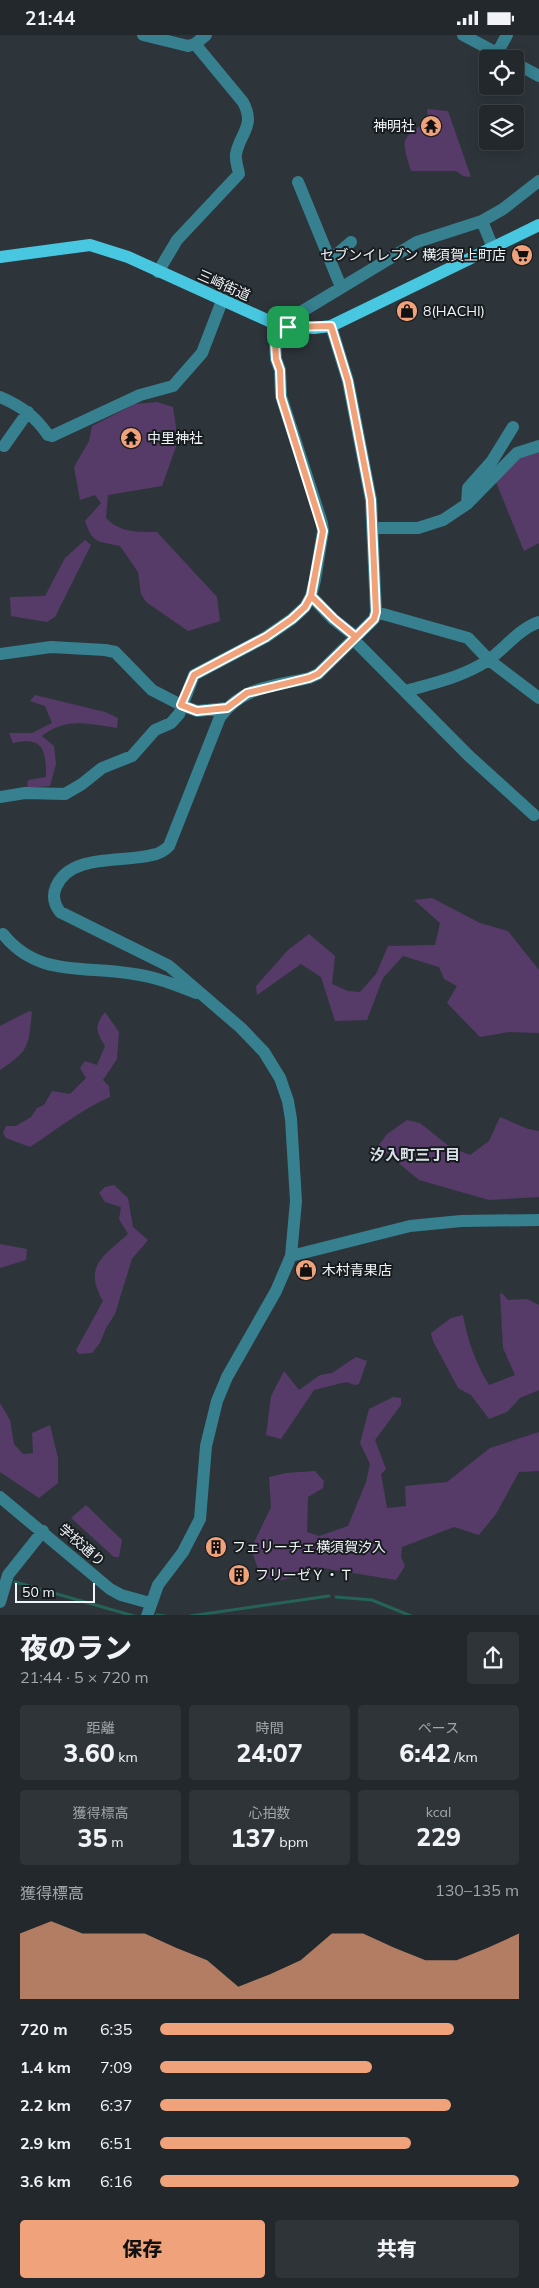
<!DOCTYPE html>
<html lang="ja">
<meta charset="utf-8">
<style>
body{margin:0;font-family:Mulish,"Noto Sans JP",sans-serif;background:#2e3438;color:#f1f3f6;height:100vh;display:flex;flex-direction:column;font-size:19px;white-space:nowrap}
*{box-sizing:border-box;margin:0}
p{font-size:16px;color:#a2a6a9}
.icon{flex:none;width:28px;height:28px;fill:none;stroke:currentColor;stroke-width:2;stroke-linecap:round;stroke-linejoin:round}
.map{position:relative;height:1580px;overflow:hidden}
.sheet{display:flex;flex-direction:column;background:#22282c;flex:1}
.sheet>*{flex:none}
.tools{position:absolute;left:479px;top:15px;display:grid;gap:10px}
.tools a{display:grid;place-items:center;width:45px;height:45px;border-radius:5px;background:#22282c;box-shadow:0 2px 12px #0003,0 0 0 1px #3f4448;font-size:25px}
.scale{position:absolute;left:15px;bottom:12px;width:80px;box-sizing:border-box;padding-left:5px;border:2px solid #f0f5f9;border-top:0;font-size:14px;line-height:18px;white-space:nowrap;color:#f0f5f9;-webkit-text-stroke:4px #181c1f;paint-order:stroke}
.pin{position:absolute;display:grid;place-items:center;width:42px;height:42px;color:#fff;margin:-21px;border-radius:10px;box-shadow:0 2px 8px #0006}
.round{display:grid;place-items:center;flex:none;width:52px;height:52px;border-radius:5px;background:#2e3438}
.head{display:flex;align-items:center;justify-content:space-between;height:85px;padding:0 20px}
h1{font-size:28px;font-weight:800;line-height:38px}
.figures{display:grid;grid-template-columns:repeat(3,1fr);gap:8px;height:85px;padding:5px 20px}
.figures div{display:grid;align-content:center;border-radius:5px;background:#2e3438;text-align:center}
.figures b{font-size:25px;font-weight:800}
.figures small{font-size:14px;font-weight:400}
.figures p{font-size:14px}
.chart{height:140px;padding:10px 20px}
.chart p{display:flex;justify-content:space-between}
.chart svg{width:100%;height:90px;margin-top:5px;fill:#f0a27a;opacity:.7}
.action{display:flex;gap:10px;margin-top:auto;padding:10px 20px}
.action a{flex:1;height:58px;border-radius:5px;background:#f0a27a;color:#111;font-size:20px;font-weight:800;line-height:58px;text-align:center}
.action a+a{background:#2e3438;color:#f1f3f6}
ul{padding:0 20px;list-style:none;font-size:16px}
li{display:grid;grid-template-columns:80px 60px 1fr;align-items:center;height:38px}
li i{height:12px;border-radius:6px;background:#f0a27a}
.status{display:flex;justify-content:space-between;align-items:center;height:35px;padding:0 25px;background:#22282c;direction:ltr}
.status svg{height:14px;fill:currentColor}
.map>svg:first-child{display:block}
.green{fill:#563b68}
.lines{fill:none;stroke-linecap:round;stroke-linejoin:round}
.stream{stroke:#256258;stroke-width:3}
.minor{stroke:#36808f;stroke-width:12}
.major{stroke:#48c7e0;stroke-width:12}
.route-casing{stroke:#fff;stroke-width:10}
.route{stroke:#f0a27a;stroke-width:6}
.labels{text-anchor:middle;stroke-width:4;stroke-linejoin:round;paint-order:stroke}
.poi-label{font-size:14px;fill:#f0f5f9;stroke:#181c1f;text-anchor:start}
.street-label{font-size:14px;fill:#f0f5f9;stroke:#181c1f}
.neighbourhood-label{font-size:15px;font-weight:bold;fill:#d7e0e9;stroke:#181c1f}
</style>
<div class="status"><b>21:44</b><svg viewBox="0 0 49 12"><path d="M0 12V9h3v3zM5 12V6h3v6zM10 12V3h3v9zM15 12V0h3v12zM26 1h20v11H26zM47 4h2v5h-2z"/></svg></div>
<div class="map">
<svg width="539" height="1581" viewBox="0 0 539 1581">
<rect width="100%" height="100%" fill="#2d353b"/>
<path class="green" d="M427 74 448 76 471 142 463 141 456 136H411C401 102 400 106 428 85Z
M157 367 173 372 178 406 162 451 108 460 106 483C120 498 138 497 157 497L217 562 220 586 188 596 146 567 141 559 138 537 120 511C97 506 93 509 85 486L101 468 95 460 80 465 74 432 89 406 92 391 135 369Z
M539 416V508L524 516 496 447C508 433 519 419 539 416Z
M85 505 91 510 55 582 47 587 11 581 10 562 45 561 65 523Z
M35 660 105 677 118 683 117 693C87 689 67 682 42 701L54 711 56 729 50 751 27 753 28 745 46 742C46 716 44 701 13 708L9 698H32L52 688 45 671 30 666Z
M432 863 480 888 508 896 539 935V998L509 997 480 1002 447 968 457 951 444 944 439 932 403 921 383 943 367 985 335 986 321 942 301 929 257 960 256 951 288 915 309 899 335 921 332 949 348 956 360 957 376 939 388 911 435 910 440 888 414 865Z
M29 976 32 977C28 1012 30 1015 0 1035V991Z
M105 977 119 997 117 1024 103 1045 109 1051 110 1062C83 1073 55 1096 30 1112L6 1103 3 1098 6 1091H16L31 1082 37 1073 44 1070 52 1056 70 1059 86 1043 80 1033 85 1026 97 1030 105 1011C96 996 94 991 105 977Z
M500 1082 528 1094 539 1096V1162L489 1165 419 1145 378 1111 387 1099 407 1085 420 1088 450 1112 470 1120 489 1106Z
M114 1150 128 1163 133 1192 148 1205 132 1224 115 1279 106 1293 100 1308 92 1318 79 1319 76 1315 103 1266C83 1231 103 1222 128 1199L119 1184 121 1172 105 1167 99 1158 105 1152Z
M0 1209 27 1214 26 1225 0 1233Z
M502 1258 508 1265 527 1264 539 1270V1355L520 1363 507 1377 489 1384 471 1360 458 1353 433 1306 431 1298 451 1283 463 1280C468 1306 475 1327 489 1350L515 1340 503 1313 500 1259Z
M356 1322 367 1326 359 1349 355 1350 346 1347 314 1355 281 1404 266 1400 271 1361 284 1336 299 1355 320 1340 332 1338Z
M393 1362 401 1363V1370L375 1405 386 1434 381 1439 387 1473 406 1471 405 1451 447 1447 490 1413 539 1397V1436L519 1437 496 1479 479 1500 454 1492 402 1512 401 1522 405 1531 396 1545 316 1532C292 1539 288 1551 261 1542L251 1514 271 1472 269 1442 286 1438 315 1436 324 1446 323 1453 308 1462 307 1497 319 1501 348 1491 366 1447 370 1429 360 1408 369 1374Z
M0 1368 10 1385 14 1409 23 1419 33 1418 32 1398 50 1390 58 1423V1448L39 1463 0 1437Z
M86 1470 122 1505 119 1522H114L71 1483Z"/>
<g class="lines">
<path class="stream" d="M15 1547 134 1581
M336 1562 372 1565 411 1581
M157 1580 165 1581
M190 1581 329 1561"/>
<path class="minor" d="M143 0 188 11 195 9 206 0
M463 0 508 24
M497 18 507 0
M515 28 539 41
M298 147 341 252
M482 186 493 213
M330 225 351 207
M158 237 177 205 239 139C238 133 235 125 236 119 240 98 256 91 243 67L195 9
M331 291 348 346 371 465 376 577
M288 292 301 277 417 207 482 186 503 174 539 146
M0 362C21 371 35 381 48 400L52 401 140 360 173 351 202 318 222 266
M4 411 28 377
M467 469 468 453 492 426 513 392
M373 493H418L443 485 467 469 517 418 539 411
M311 561 333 584 356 602
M354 605 469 721 534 780
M0 619 51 612 105 615 115 617 152 655 181 670 197 676 227 673
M406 656C434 648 462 642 487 626 505 614 518 594 539 587
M0 762 25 758 65 759 82 749 102 733 132 721 155 695 171 688 179 679 194 640 266 602 292 584 305 572 311 561 315 545 323 496 322 488 281 361 280 335 276 324 274 289
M3 899C38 943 84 930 134 939 156 942 176 950 196 958
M291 1221 410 1191 461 1186 539 1185
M0 1462 110 1554 121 1560 150 1568
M0 1567 8 1540 43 1496
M147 1581 158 1550 183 1517 200 1484 206 1411 217 1366 227 1342 276 1256 291 1221 296 1166 291 1084 288 1066 280 1043 264 1017 241 993 169 931 60 877C54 869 52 861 56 852 70 818 123 828 152 820 158 819 164 816 169 811L220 682C243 651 274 651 309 643L318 639 374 584 376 577 468 603 489 625 539 663"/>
<path class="major" d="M0 222 90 210 128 222 280 291 314 293 331 291 539 190"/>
</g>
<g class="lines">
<g class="route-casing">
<path id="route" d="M288 292 274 289 276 324 280 335 281 362 323 496 311 561 334 584 356 602 318 639 309 643 247 658 227 673 197 676 181 670 194 640 266 602 292 584 305 572 311 561 334 584 356 602 374 584 376 577 371 465 348 346 331 291 288 292"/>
</g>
<use href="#route" class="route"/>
</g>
<defs>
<g id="temple-disc" transform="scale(1.125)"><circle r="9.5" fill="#f0a27a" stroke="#181c1f"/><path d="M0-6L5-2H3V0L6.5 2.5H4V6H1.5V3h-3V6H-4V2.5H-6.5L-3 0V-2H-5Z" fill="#111"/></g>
<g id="supermarket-disc" transform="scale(1.125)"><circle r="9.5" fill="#f0a27a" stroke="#181c1f"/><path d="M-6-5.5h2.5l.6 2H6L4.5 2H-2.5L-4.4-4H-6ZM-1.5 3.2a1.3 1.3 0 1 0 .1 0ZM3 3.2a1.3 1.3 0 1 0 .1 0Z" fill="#111"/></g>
<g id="shop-disc" transform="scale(1.125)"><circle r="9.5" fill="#f0a27a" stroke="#181c1f"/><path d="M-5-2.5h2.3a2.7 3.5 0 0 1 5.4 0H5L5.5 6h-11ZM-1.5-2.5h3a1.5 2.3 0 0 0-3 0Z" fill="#111"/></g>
<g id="building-disc" transform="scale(1.125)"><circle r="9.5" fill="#f0a27a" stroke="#181c1f"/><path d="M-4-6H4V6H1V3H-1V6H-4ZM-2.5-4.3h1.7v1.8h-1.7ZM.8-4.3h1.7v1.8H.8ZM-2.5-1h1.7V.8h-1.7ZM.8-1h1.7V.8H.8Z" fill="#111"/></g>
</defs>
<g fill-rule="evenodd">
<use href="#temple-disc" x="431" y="91"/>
<use href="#supermarket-disc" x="522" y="220"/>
<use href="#shop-disc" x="407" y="276"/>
<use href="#temple-disc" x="131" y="403"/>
<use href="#shop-disc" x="306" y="1235"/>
<use href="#building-disc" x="216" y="1512"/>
<use href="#building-disc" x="239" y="1540"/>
</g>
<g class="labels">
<g class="poi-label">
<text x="415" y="96" text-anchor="end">神明社</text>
<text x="506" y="225" text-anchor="end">セブンイレブン 横須賀上町店</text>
<text x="423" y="281">8(HACHI)</text>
<text x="147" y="408">中里神社</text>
<text x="322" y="1240">木村青果店</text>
<text x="232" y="1517">フェリーチェ横須賀汐入</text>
<text x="255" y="1545">フリーゼＹ・Ｔ</text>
</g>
<g class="street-label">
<text transform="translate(224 250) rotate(24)" y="5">三崎街道</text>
<text transform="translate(82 1510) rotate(41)" y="5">学校通り</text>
</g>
<g class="neighbourhood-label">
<text x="415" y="1125">汐入町三丁目</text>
</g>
</g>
</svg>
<div class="tools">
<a><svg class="icon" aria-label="locate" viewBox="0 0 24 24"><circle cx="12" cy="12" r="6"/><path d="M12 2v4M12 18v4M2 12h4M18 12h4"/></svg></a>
<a><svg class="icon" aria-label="layers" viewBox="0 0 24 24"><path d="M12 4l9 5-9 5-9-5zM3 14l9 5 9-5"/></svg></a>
</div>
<div class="scale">50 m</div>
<div class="pin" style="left:288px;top:292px;background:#1e9e55"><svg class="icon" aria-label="arrive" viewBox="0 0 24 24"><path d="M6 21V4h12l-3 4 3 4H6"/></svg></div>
</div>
<section class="sheet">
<div class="head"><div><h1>夜のラン</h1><p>21:44 · 5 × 720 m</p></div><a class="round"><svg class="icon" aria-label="share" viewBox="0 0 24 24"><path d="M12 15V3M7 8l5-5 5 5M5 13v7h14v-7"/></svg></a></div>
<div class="figures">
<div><p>距離</p><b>3.60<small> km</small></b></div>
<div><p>時間</p><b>24:07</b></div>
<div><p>ペース</p><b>6:42<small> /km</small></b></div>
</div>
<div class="figures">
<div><p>獲得標高</p><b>35<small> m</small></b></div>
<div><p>心拍数</p><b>137<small> bpm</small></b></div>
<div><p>kcal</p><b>229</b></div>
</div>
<div class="chart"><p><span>獲得標高</span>130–135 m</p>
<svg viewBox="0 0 160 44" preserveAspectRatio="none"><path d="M0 44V12L10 6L20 12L30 12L40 12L50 19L60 25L70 38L80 32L90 25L100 12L110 12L120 19L130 25L140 25L150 19L160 12V44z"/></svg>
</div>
<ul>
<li><b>720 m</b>6:35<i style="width:82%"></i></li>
<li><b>1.4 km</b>7:09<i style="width:59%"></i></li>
<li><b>2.2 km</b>6:37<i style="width:81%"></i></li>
<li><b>2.9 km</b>6:51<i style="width:70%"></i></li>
<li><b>3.6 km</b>6:16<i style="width:100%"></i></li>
</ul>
<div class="action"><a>保存</a><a>共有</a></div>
</section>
